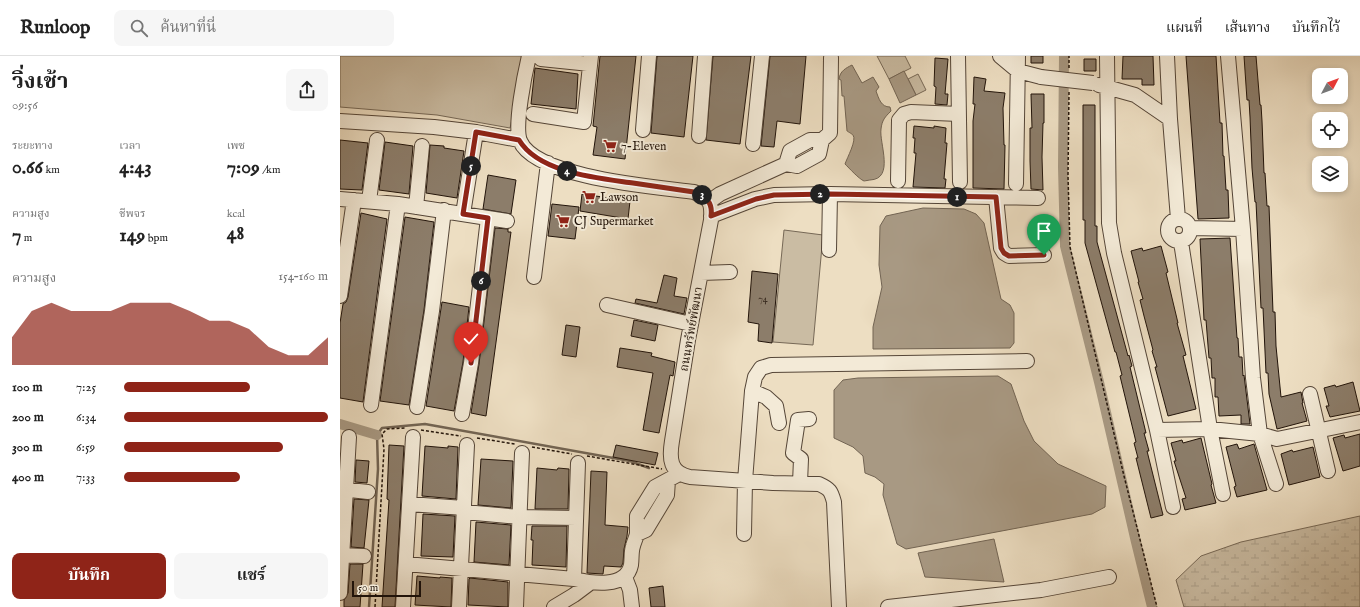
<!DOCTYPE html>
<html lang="th">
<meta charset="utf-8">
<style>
body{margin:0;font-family:"IM FELL English","Noto Serif Thai",serif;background:#f6f6f6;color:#222;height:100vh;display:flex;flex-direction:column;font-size:15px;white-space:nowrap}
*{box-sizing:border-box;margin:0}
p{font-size:13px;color:#767676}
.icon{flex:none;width:22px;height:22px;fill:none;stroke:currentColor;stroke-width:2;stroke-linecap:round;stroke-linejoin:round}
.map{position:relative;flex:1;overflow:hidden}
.panel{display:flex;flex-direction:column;background:#fff;width:340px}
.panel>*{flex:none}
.needle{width:26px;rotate:49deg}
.tools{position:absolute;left:972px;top:12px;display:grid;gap:8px}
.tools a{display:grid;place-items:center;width:36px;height:36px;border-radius:8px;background:#fff;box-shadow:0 2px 6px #0003;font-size:20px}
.scale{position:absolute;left:12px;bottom:10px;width:69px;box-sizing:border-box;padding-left:4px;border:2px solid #22140a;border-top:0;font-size:11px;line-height:14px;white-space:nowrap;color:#22140a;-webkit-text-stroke:3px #f3ead7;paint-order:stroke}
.pin{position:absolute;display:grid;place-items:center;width:34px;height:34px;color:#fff;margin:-41px -17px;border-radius:50% 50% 50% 0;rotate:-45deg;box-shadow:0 0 4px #0007}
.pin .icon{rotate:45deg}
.km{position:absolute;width:20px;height:20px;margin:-10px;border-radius:50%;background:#222;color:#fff;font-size:11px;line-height:20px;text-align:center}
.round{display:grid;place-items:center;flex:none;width:42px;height:42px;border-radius:8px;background:#f6f6f6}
.summary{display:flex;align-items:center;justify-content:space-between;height:68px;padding:0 12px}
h1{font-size:22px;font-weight:700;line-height:30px}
.metrics{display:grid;grid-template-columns:repeat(3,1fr);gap:6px;height:68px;padding:4px 12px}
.metrics div{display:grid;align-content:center}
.metrics b{font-size:20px;font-weight:700}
.metrics small{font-size:11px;font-weight:400}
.metrics p{font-size:11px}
.chart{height:112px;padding:8px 12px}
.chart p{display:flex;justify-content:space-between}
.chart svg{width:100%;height:72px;margin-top:4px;fill:#8f2418;opacity:.7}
.cta{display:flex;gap:8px;margin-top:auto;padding:8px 12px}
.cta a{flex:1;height:46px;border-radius:8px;background:#8f2418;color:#fff;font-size:16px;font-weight:700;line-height:46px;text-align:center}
.cta a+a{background:#f6f6f6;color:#222}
ul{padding:0 12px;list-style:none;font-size:13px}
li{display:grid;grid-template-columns:64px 48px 1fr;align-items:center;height:30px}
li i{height:10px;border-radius:5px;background:#8f2418}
header{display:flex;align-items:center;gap:24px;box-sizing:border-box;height:56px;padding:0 20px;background:#fff;border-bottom:1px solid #e0e0e0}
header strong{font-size:19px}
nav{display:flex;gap:22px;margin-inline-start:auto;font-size:14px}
.search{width:280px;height:36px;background:#f6f6f6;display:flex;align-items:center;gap:10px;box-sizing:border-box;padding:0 14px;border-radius:8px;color:#767676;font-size:15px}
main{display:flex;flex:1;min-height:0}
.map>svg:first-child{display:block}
.grass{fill:#cabca3;stroke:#766856}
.wetland{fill:url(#wetland-marsh);stroke:#766856}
.water{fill:#a89983;stroke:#726453}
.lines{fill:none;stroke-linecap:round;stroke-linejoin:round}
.stream{stroke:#726453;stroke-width:2.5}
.canal{stroke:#a89983;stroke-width:10}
.building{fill:#8c7d6a;stroke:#22140a}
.minor-casing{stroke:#554638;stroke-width:16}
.path{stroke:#22140a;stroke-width:1.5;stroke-dasharray:3 2;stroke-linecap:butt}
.minor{stroke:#f3ead7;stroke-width:14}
.minor-bridge-casing{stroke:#554638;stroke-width:16;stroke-linecap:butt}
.minor-bridge{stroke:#f3ead7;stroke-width:14}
.route-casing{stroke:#fff;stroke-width:8}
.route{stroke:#8f2418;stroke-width:5}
.labels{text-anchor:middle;stroke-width:4;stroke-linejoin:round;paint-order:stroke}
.number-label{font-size:10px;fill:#3c2e22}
.poi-label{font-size:12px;fill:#22140a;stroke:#f3ead7;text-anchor:start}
.street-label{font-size:12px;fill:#22140a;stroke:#f3ead7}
</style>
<header>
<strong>Runloop</strong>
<div class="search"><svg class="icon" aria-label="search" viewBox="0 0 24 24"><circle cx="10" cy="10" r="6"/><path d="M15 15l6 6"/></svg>ค้นหาที่นี่</div>
<nav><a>แผนที่</a><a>เส้นทาง</a><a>บันทึกไว้</a></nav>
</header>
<main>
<section class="panel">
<div class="summary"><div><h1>วิ่งเช้า</h1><p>09:56</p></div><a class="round"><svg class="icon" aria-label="share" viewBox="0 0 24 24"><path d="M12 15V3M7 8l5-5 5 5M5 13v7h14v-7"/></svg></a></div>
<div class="metrics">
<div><p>ระยะทาง</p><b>0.66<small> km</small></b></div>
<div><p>เวลา</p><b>4:43</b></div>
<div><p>เพซ</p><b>7:09<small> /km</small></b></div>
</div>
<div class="metrics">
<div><p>ความสูง</p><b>7<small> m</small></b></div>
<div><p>ชีพจร</p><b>149<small> bpm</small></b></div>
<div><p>kcal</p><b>48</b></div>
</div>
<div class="chart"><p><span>ความสูง</span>154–160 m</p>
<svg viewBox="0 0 160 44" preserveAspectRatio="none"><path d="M0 44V27L10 11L20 6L30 11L40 11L50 11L60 6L70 6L80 6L90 11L100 17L110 17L120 22L130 33L140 38L150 38L160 27V44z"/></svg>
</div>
<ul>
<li><b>100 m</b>7:25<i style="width:62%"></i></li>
<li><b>200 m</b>6:34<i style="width:100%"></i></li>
<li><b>300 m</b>6:59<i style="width:78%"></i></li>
<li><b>400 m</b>7:33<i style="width:57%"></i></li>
</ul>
<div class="cta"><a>บันทึก</a><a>แชร์</a></div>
</section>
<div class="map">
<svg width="1020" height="551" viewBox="0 0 1020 551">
<defs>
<pattern id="wetland-marsh" width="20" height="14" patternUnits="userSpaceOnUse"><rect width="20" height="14" fill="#cabca3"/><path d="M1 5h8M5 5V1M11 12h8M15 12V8" fill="none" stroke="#ada18b"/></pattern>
</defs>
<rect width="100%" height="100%" fill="#eddec2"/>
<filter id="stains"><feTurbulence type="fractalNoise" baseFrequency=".005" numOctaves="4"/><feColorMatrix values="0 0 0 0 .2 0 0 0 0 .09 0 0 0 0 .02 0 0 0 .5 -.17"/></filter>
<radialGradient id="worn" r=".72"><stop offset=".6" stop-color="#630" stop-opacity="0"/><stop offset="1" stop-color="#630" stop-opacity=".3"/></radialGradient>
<path class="grass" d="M0 0H186L170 72 97 59 0 51Z
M537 0H565L571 12 549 23Z
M578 18 586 34 576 39 568 23Z
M444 174 483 179 473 289 433 286Z"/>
<path class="wetland" d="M1020 460V551H844L836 524 861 500 901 486Z"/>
<path class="water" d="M512 9 522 27 533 21 539 31 536 35C539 43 541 51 550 51L551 55C545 61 542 64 541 73 539 87 555 123 530 124 530 124 524 125 524 125 519 123 509 112 505 108 507 102 517 84 513 79 512 78 507 75 507 75L504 40H502L501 24 499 23C500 15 506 12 512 9Z
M564 15 576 39 560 47 549 23Z
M583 152 624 153 636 158 644 167 661 243 670 249 674 257V287L670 292 533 293V271L542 231 539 209 540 170 546 160Z
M658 320 671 328 684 365 694 385 718 408 766 430 765 451 752 458 566 493 557 488 543 439 544 428 535 421 525 417 523 400 513 391 494 382V334L503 324 518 322Z
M654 483 664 526 585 521 578 497Z"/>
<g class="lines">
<path class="stream" d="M29 551 38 413 37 379 42 372 85 368 290 405 309 412"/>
<path class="canal" d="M724 0 723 111 725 190 759 326 796 486 812 551
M0 368 37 379"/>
</g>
<path class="building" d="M260 0H296L285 103 253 99 257 71 253 70Z
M317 0H353L344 81 311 77Z
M373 0H411L400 88 366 84Z
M430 0H466L460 68 437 65 434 91 421 90Z
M691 0H703V7H691Z
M783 0H813L814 29H802V23H782Z
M846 0H876L880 67H882L883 100H884L886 134H888L889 162 858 163Z
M904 0H916L920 49H921L922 65 924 117H925L927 150H929L933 256H935L936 290 941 341 961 336 963 347H962L967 365 937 373 929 338 928 317H926L923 252H921L916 146H915L912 112 910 61 909 44H907Z
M595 2 608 3 605 38H608L607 49 595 48 596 31 594 30Z
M744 3H756V15H744Z
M195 12 238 18 236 53 191 48Z
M634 21 646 23 644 35 665 37 663 52 664 89H665L664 133 633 132V65L635 48H633Z
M691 38H704V67H703L702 101 703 134 691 133 690 105V72H692Z
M743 49H755V170H757V186L788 300 789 299 792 310 790 311 806 377H804L809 395H807L823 459 811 462 796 402H798L794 387 796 386 780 320 782 319 776 296H775L745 187V164H743Z
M574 70 594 72V70L606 72 605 87H607L604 123H606L605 132 573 131 576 97H574L575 82H573Z
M0 84 28 87 22 134 0 133Z
M45 86 73 90 69 138 39 134Z
M90 89 104 90V92L124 95 117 142 86 137Z
M148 119 176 124 171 158 143 153Z
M242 138 290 145 288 163 240 155Z
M212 148 239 151 235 183 208 180Z
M21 157 47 163 23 346 0 342V267L3 248 6 246 8 241Z
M65 161 94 166 84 254 69 349 40 345Z
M155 172 168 173V176H171L146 360 131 357 139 308Z
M890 182 897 282H898L899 301H902L903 320 904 319 910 368H901V359L879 360 878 341H875V322H872L871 302H869L866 264H864L860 183Z
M821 190 828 216 826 217 838 267H837L846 299 843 300 856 353 828 360 815 311H817L812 295 813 294 804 260 800 244 803 243 798 226H799L791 195 802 192 803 195Z
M412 215 438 218 432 287 418 285 419 268 408 266Z
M324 219 337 222 334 240 347 242 344 258 295 247 296 243 317 247Z
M102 246 129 251 123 306 114 355 86 350Z
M294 264 318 269 315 285 291 280Z
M226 269 240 271 236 301 222 299Z
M280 292 312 297 311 300 335 306 333 320 330 319 319 377 303 374 313 317 277 311Z
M1013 326 1020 355 990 361 986 350H989L984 332 995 329 996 331Z
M1020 378V410L1003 415 993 382 1004 379 1005 382Z
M861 382 872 428 871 429 876 447 845 454 842 443 846 442 834 405H836L831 387 842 384 843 387Z
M897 388 899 393 914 388 927 434 897 441 894 431 896 430 886 391Z
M49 389 64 390 55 551H42L49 444 47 443Z
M276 389 318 397 315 409 273 401Z
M85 390 108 392V390L118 391 116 443 82 440Z
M973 391 980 421 949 429 941 398 952 394 953 396Z
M141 403 173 405 171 452 138 449Z
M16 404 29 405 27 427 15 426Z
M197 412 217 414 218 412 229 413 228 453H195Z
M251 415 267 416 265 469 288 471 287 480 284 493 283 507 281 511 264 510 263 518 247 517Z
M14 443 29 444 24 492 11 491Z
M83 458 115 460 113 501 81 500Z
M136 466 171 469 169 509 134 506Z
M192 470H227L226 511 192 509 193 484H191Z
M10 508H23L20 551H4V544L8 537Z
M77 520 100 522V521L112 522 111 551 75 549Z
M130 522 168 526V551L128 549 129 523Z
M323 530 325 551H311L309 532Z"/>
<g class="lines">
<g class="minor-casing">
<path id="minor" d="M189 0C185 17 174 70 180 85 196 122 317 131 354 136 371 143 372 147 371 164L348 284 332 385C329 403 330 417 350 421L433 427 479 428C490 433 491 435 494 446L499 551
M618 0 620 126
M660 0 678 15 701 21
M767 0 769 167 774 197 817 374 833 451
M827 0 830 63
M888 0 903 173 913 322 920 378 936 428
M201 3 250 8
M759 29 795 39 830 63 838 163
M193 58 244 66 251 0
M0 65 94 71 136 76 179 84
M303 74 309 0
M359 80 365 0
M413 88 422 0
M446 108 450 95 470 84H482
M558 125 559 64 564 58 571 56 619 58
M676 128 678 0
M656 141 661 192 664 197 669 200 704 199
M0 143 58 148 167 165
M29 145 37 84
M370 145 380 138 446 108 457 110 479 98 482 84 490 77 491 2
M76 151 82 90
M123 158 136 76
M371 160 415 143 434 139 490 138 698 142
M828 174a11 11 0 1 1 22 0a11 11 0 1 1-22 0Z
M850 172 903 173
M841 186 870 373 883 438
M489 194 490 138
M361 217 390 216
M194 221 208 107
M0 240 14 144
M267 249 351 268
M412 335 426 341 436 350 439 367
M970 338 988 415
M31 349 58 148
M77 351 92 255 104 154
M122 358 131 307 148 162
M817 374 870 373 920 378 937 383 1020 366
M328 424 327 439 306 474 297 478V460L315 431 339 418
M460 427 461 403 453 397 458 364 469 363
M0 433 28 436
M69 448 124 452
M124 456 180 461 236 462
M404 478 405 425 412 335 415 321 421 312 431 309 687 305
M0 499 24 500
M66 508 234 523C251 527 286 533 291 509 292 502 291 496 293 490 294 486 296 482 297 478
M285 521 290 534 292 551
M234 523 238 407
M0 537 9 381
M63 551 73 381
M119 551 127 389
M176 551 182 397
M214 551 234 539 250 527
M548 551 701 534 769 521"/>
</g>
<path class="path" d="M729 12V0
M729 36 728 120 730 191 784 420 817 551
M81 374 121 380
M137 382 175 388
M192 391 232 398
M247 400 322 413
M35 551 44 393 42 378 47 373 66 372"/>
<use href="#minor" class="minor"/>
<g class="minor-bridge-casing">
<path id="minor-bridge" d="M701 21 753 27"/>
</g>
<use href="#minor-bridge" class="minor-bridge"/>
</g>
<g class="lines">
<g class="route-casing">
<path id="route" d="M131 307 148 162 123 158 136 76 179 84C199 117 258 122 293 127 314 130 334 133 354 136 366 141 373 146 371 160L416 143 434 139 490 138 656 141 661 192 664 197 669 200 704 199"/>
</g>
<use href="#route" class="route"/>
</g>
<defs>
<g id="supermarket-bare" transform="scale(1.08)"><path d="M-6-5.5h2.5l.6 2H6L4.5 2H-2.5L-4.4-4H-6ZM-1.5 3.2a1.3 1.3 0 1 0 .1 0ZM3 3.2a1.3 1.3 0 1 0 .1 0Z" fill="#8f2418" stroke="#f3ead7" stroke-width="2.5" paint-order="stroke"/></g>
</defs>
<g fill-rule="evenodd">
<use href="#supermarket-bare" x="270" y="90"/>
<use href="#supermarket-bare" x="249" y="141"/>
<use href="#supermarket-bare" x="223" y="165"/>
</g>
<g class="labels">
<g class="number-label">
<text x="423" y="246">74</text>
</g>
<g class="poi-label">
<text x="281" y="94">7-Eleven</text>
<text x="260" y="145">Lawson</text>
<text x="234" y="169">CJ Supermarket</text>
</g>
<g class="street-label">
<text transform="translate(351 273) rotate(-80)" y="4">ถนนทรัพย์พัฒนา</text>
</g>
</g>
<rect width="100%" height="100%" filter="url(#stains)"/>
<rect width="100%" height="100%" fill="url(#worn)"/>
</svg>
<div class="tools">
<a><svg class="needle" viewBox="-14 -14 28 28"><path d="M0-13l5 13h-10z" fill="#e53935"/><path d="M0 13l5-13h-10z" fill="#767676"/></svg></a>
<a><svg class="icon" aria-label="locate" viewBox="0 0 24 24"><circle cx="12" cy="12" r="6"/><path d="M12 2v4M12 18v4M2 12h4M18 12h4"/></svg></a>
<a><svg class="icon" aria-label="layers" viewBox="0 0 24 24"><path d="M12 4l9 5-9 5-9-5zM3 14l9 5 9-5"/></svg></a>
</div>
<div class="scale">50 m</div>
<div class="pin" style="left:704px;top:199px;background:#1e9e55"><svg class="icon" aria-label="arrive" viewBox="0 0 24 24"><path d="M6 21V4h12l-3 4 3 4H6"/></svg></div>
<div class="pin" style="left:131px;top:307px;background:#d93025"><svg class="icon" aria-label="check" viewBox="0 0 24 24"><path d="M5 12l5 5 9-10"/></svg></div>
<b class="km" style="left:617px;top:141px">1</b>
<b class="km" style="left:480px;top:138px">2</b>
<b class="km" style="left:362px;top:139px">3</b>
<b class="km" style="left:227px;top:115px">4</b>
<b class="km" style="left:131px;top:110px">5</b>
<b class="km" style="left:141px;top:225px">6</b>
</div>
</main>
